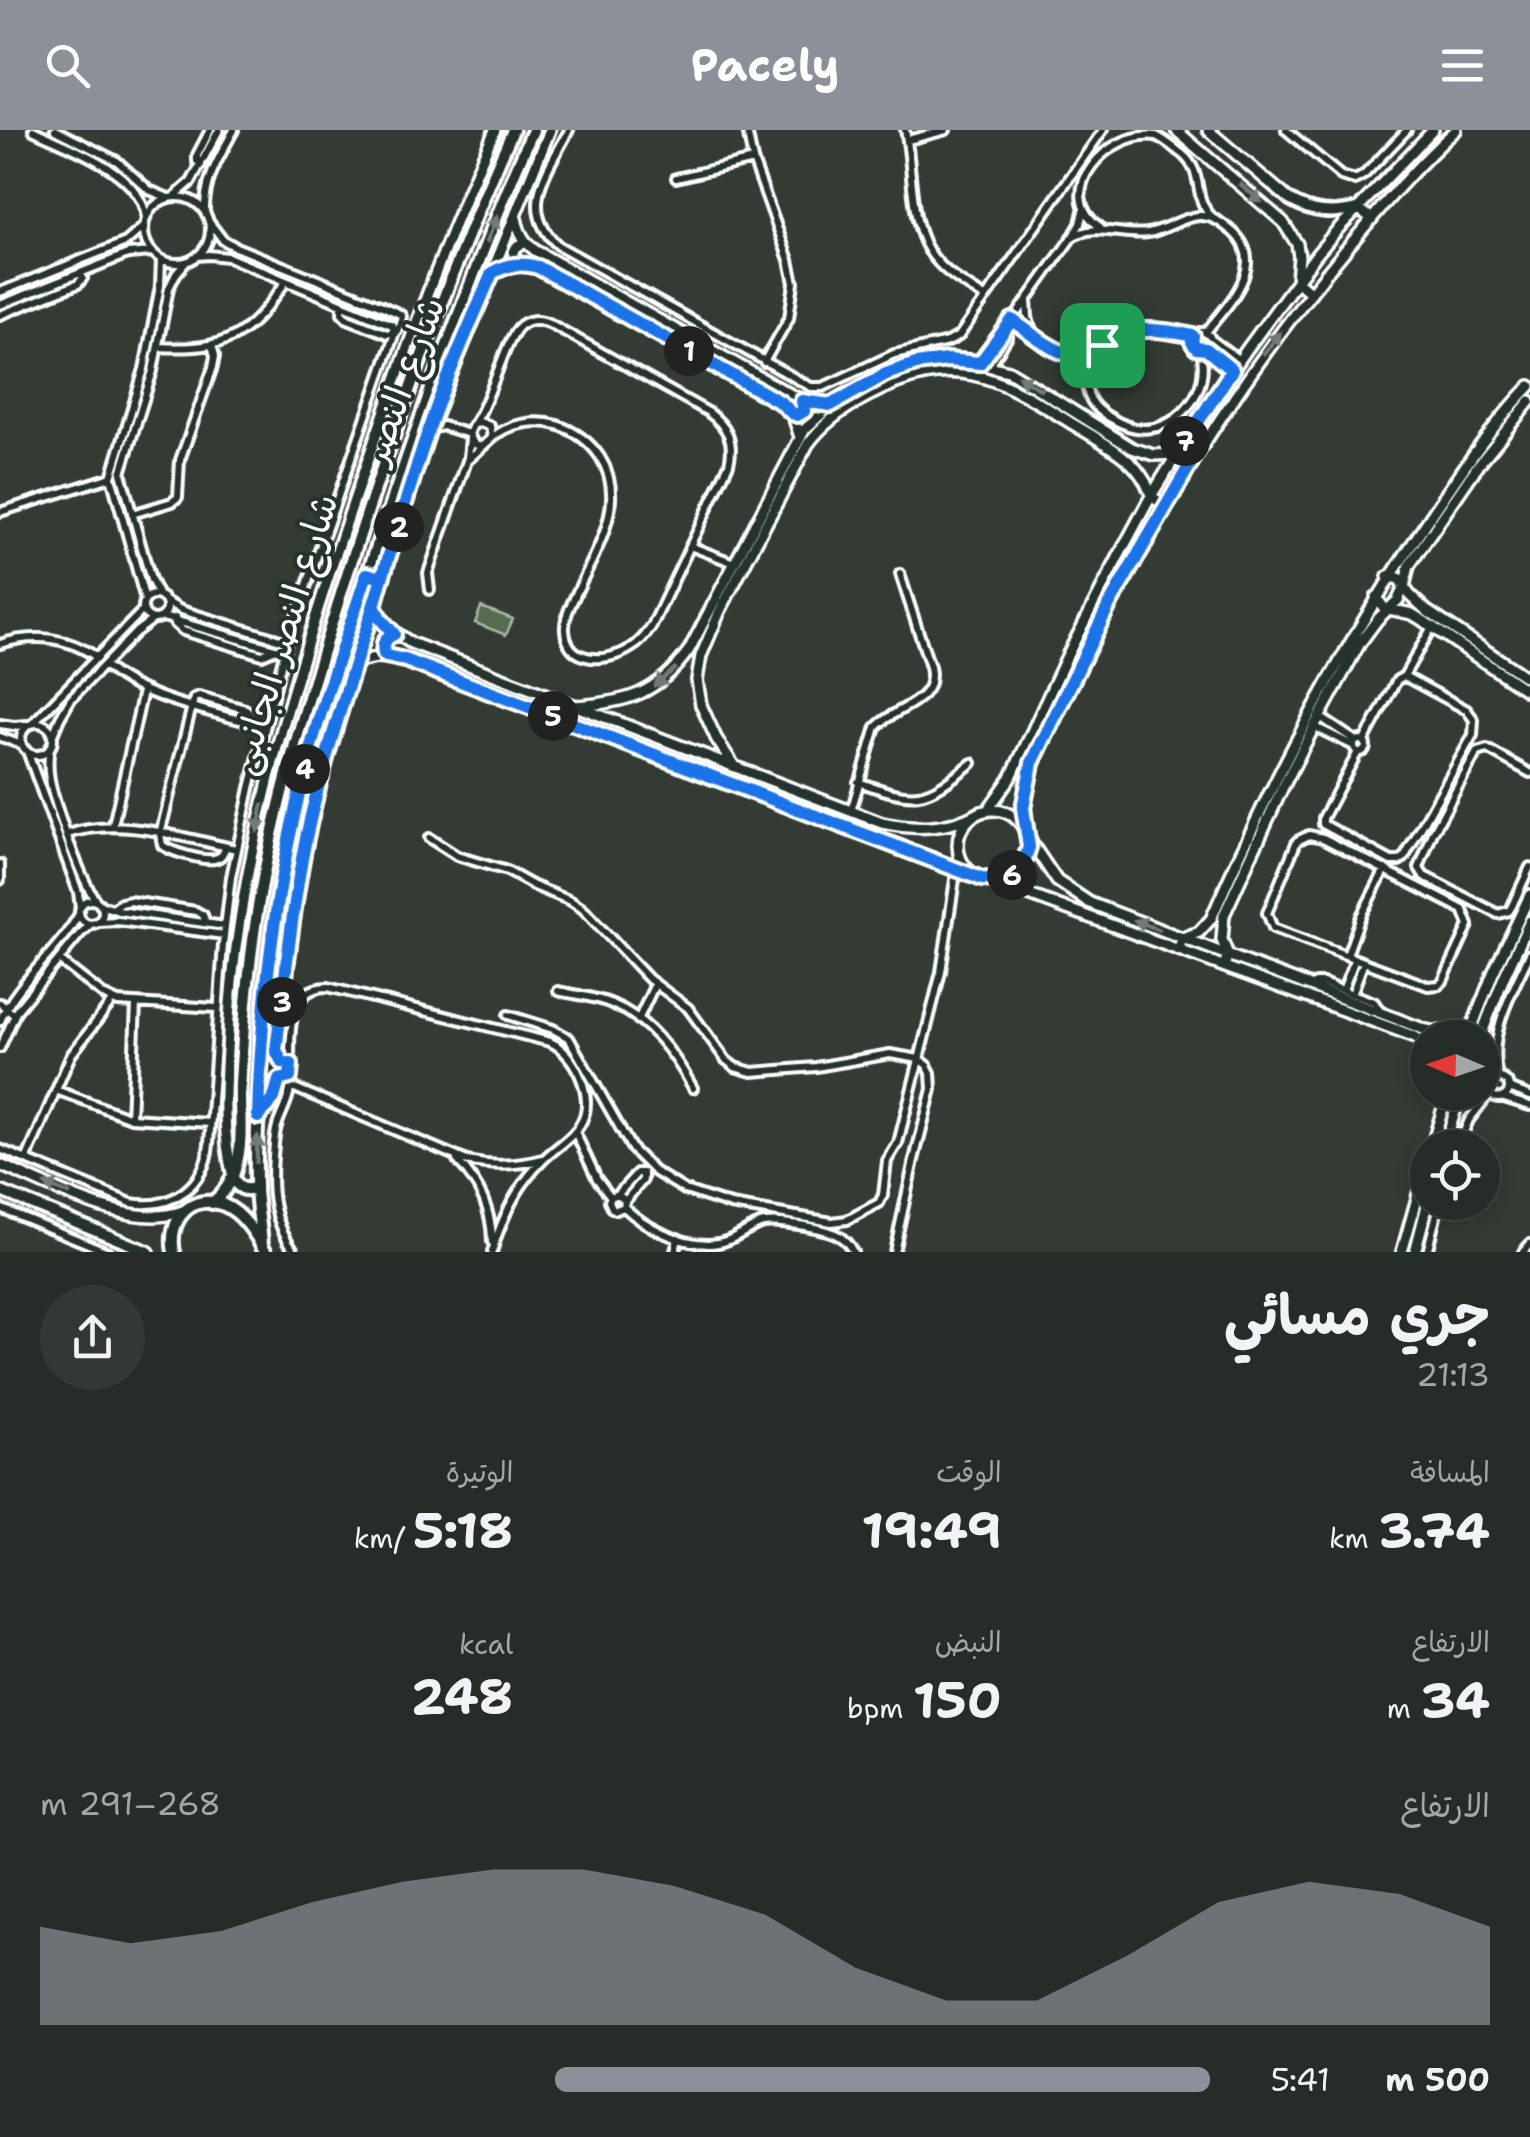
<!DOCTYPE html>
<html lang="ar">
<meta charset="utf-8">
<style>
body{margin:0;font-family:"Shantell Sans","Playpen Sans Arabic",sans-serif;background:#323833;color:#f1f3f6;direction:rtl;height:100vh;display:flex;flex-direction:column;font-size:38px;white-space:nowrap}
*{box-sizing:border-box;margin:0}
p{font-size:32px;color:#a4a7a7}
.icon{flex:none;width:55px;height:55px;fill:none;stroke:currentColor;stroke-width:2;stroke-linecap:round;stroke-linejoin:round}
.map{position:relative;height:1122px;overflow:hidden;direction:ltr}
.sheet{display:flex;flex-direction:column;background:#262c27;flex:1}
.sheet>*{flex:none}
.needle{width:65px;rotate:272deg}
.buttons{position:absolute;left:1410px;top:890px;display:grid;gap:20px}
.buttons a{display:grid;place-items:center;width:90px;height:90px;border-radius:50%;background:#262c27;box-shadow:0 5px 15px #0003,0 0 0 2px #424844;font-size:50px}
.pin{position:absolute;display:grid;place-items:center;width:85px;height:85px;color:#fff;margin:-42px;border-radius:20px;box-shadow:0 5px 15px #0006}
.km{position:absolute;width:50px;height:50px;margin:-25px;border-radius:50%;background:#222;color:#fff;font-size:28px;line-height:50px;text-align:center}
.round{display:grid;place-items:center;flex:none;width:105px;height:105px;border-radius:52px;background:#323833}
.summary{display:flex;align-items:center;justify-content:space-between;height:170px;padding:0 40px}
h1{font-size:55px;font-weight:700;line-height:75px}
.stats{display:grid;grid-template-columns:repeat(3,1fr);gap:15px;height:170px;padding:10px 40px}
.stats div{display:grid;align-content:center}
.stats b{font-size:50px;font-weight:700}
.stats small{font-size:28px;font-weight:400}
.stats p{font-size:28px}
.chart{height:280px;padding:20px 40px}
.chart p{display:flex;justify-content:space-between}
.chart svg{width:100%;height:180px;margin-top:10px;fill:#8c9099;opacity:.7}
ul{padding:0 40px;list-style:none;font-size:32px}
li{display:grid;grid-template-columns:160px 120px 1fr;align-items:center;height:75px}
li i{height:25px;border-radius:12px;background:#8c9099}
header{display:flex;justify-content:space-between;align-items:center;height:130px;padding:0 40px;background:#8c9099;color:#fff;font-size:45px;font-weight:700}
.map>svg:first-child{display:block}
.green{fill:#576c4f;stroke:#abb6a7;stroke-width:2.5}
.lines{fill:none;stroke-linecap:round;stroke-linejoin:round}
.street-casing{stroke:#fff;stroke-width:14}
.secondary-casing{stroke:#fff;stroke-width:16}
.primary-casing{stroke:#fff;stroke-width:18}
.street{stroke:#26332d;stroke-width:6}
.secondary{stroke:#26332d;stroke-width:9}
.primary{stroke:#26332d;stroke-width:10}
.oneway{fill:#727a76}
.route-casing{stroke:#fff;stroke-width:20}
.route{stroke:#1a73e8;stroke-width:12}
.labels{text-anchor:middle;stroke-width:8;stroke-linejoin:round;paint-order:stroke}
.street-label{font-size:38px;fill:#fff;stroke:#26332d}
</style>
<header><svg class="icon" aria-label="menu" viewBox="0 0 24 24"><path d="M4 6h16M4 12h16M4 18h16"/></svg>Pacely<svg class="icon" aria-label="search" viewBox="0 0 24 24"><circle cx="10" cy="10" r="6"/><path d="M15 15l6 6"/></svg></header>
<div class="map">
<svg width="1530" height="1122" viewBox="0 0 1530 1122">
<rect width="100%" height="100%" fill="#333b34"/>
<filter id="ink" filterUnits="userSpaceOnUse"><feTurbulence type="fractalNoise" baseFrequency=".01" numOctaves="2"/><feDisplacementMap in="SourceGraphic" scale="20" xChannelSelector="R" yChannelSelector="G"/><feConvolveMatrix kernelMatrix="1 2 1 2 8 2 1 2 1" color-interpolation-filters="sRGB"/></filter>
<g filter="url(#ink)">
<path class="green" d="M481 477 513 489 506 505 475 493Z"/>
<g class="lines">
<g class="street-casing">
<path id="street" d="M33 0C71 19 139 40 146 87
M55 0 117 31 149 60 166 67
M569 0C549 39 516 79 559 116L811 257H823L894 224 948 212 959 206 1103 0
M747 0 753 30 789 130 794 153 789 188 764 232
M905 0C914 39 908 99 935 129 948 145 968 156 985 167
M1286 0 1341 46 1355 50 1364 45 1407 0
M908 10 946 0
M201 35 197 31V25L210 0
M676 48 753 30
M176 65 191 52 219 0
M144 100a33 33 0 1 1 66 0a33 33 0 1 1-66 0Z
M205 81C204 50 220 26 234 0
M210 93 223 110 236 117 380 175 400 184 402 187 397 201 387 204 348 189 342 183V174
M1100 97C1051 62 1108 0 1156 6 1165 10 1174 18 1182 24 1205 43 1192 67 1211 86
M1073 106 1080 94 1083 81
M0 162 126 112 143 97
M1027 170 1028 187 1032 202
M0 175 128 124 152 122
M0 185 78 154 83 148 81 143
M1013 190 1069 228 1084 244
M1005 201 1072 107C1097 92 1121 107 1148 103 1166 100 1182 87 1199 86 1213 85 1223 94 1233 102 1269 135 1227 175 1206 202
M1193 211a9 9 0 1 1 18 0a9 9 0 1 1-18 0Z
M1193 207C1178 203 1163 198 1148 198 1115 199 1076 223 1087 260 1090 274 1100 282 1111 288 1135 303 1160 303 1182 283 1200 266 1206 244 1201 220
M1212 210 1239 230
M158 217C226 221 249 207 286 151
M1206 219 1233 240
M1064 224 1091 223
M980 233 1000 203 1005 201 1008 207 990 235
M473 295C491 272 505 207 521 195 531 188 541 189 551 194L708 282C727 296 735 311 729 334L652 496C646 505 640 513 631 518 608 533 567 535 565 500 564 487 571 475 576 464 595 422 629 372 600 327 590 312 575 301 557 295 536 289 509 293 492 308
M430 299 443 296 469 304
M469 329 492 308 490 296 480 292 473 295 469 304 474 314 482 316
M0 382 111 347
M132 384 172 372 178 367 180 330 213 237 215 226 212 215
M690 416 734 433
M430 460 428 443 468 328 470 308
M143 477a12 12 0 1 1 24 0a12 12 0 1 1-24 0Z
M159 466 151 450 121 343 153 241 169 158 176 144 186 132
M145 470 111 347 144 239 160 156 161 129
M167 472 181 480 287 512
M163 487 285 522
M175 488V494L183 501 262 525 276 519
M0 514C34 503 68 507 98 528
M104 535C142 570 215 582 265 597
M1404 546 1432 497
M1320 587 1356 611
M33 593 143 480
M21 609a16 16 0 1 1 32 0a16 16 0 1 1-32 0Z
M0 594 14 596 27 595
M1315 597 1354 616
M0 607 22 615
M52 607 60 588 71 569 136 502 152 490
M1354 616a6 6 0 1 1 12 0a6 6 0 1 1-12 0Z
M50 617C48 628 48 639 50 650 55 677 81 749 96 771
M27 621 78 762 80 778
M1358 622 1323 688V694L1391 731H1399L1404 728 1473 605 1474 590 1467 580 1404 546 1397 550 1364 611
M1530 643 1487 619 1477 622 1433 703 1419 738 1424 746 1498 784 1509 781 1512 776 1530 737
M858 652C918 672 922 673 972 633
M851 681 876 597C896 576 938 573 930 537L900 444
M113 695 143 561
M68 704C120 686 183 708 237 719
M1309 705 1323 708 1463 780 1469 795 1443 851 1439 855 1428 856 1273 798 1267 783 1297 711Z
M429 708 457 726 507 741 534 756 571 771 583 779 649 849 688 878 726 930 735 937 752 942 816 937 890 924 919 929 927 935 931 943 932 959 914 1030 894 1122
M226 717C222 724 223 727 214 729 202 731 171 722 162 715L160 704 194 568 199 566 245 579 249 583 251 593
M0 734V750
M79 782a12 12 0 1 1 24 0a12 12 0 1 1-24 0Z
M100 775 119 781 225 796
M113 779 121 773 130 771 196 781 203 785 206 793
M98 792 118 791 224 805
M1347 825 1361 786 1385 739
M59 830 105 866 118 872 217 878
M1310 856 1316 853H1323L1374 872 1380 881
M1343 860 1355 829
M558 861C576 865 596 867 612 874 650 890 674 923 693 958
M1352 864 1364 832
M0 873 14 885
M508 885 553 899 569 908 632 1019 654 1041 685 1060 731 1075 832 1092 847 1090 879 1073 883 1065 887 1031 898 1013 941 842 959 723
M638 890 655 854
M0 891C18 850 58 822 79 784
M0 918 17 880 80 804 91 794
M1489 958a10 10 0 1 1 20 0a10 10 0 1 1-20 0Z
M1499 948C1485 908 1513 860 1530 824
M290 956 467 1031C494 1037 517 1036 543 1029
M1509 958 1530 966
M56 960 131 988 210 993
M1504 968 1530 976
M259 986 275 965 279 949 290 947
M131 988 136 874
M575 1002 597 1049 611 1067
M1457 1018 1469 990 1490 963
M0 1019 131 1073C172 1080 205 1056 209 1014L223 814 231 747 250 658 287 512 395 203 392 195 228 127 209 125 197 126
M26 1030 71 925 113 870
M457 1030C479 1053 492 1080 492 1112
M618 1064 637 1043H643V1050L626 1070
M624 1077 616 1080 612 1078 609 1071 611 1067 618 1064 625 1071 624 1077C645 1097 679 1114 709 1114 730 1114 742 1101 760 1094 774 1089 823 1098 837 1105 845 1109 849 1114 853 1122
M0 1078 108 1122
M295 1122C273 1091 270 1063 273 1026 274 1016 274 1006 277 996 281 983 288 973 290 959 293 926 278 857 328 857L550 912C574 922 595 966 582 991 575 1007 557 1016 544 1029 518 1054 502 1087 492 1122
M675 1122 678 1108
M1427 1122 1440 1072
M1523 1122 1530 1114"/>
</g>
<g class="secondary-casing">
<path id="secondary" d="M1176 0 1283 92 1297 114 1299 126 1297 151 1311 163
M1208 0 1290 70C1312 83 1333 85 1358 78L1372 89
M516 88C519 103 524 112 536 121L793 266 812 274 831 275
M518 134C510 125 514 114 526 113
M492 143 518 134 538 137 780 272 792 283 800 307
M1388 447 1398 448 1410 465 1427 481 1530 550
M1376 467 1384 478 1412 484 1422 490 1530 563
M373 476 387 497 411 513 882 693C915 700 946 700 977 684
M386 526 383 524V513L390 505 394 504
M356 532 386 526 405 530 975 745
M573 576C626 573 657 565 689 520L805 299 831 275 886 244 931 231 963 230 1009 241 1132 318 1154 325 1177 324 1191 333
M734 636 716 608 701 575 697 550 701 526 720 481 808 314C824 292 845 278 868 266 952 222 995 245 1068 291 1087 303 1109 314 1126 329 1134 335 1141 344 1146 353 1147 355 1151 365 1152 367 1156 370 1161 372 1165 375
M958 715a35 35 0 1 1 70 0a35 35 0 1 1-70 0Z
M987 681 1011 647 1067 526 1122 420 1151 366 1198 291 1247 219 1316 125 1337 100 1433 0
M1025 700C1020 636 1059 572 1088 516 1162 372 1248 235 1353 111 1385 73 1418 34 1456 0
M1028 708 1057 751 1090 773 1426 900C1445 904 1464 899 1481 905
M991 751 1413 906 1428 914
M1178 819 1183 808 1199 802 1211 789C1272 649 1342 515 1429 389 1460 343 1491 296 1530 256
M1224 836 1228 825 1222 810 1224 785 1282 659 1314 597 1360 513 1377 490 1398 470 1404 457 1409 436 1479 334 1530 271
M1469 905 1493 843 1530 765
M1480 908 1504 847 1530 791
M259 969 267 964 273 951 296 763 313 677 328 620 434 284 550 0
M1431 1018 1448 962
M1444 1018 1461 962
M0 1035C51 1056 130 1101 183 1081
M233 1047C221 1000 225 953 228 904 237 730 290 561 345 397 390 263 437 129 495 0
M0 1061 149 1122
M1402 1122 1428 1029
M1415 1122 1428 1072"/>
</g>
<g class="primary-casing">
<path id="primary" d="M367 444 382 449
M233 1047C237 1058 245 1062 256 1057
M212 1073C225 1063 232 1052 236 1036 244 1010 239 980 240 953 243 903 247 853 254 803 270 687 305 578 340 467 390 308 445 152 513 0
M262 1116C261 1095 256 1075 256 1055 255 1014 258 973 261 932 268 824 283 718 312 614 379 407 446 200 533 0
M174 1122C167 1090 191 1062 224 1075 243 1083 256 1105 266 1122"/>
</g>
<use href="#street" class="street"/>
<use href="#secondary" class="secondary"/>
<use href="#primary" class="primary"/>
</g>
<defs><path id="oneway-solid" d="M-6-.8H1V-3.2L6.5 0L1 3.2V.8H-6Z" transform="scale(2.5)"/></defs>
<g class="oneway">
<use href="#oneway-solid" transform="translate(1251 63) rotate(40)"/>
<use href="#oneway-solid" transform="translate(492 99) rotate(-68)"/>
<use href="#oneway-solid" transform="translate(1272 213) rotate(-52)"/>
<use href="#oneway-solid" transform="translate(1030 253) rotate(-149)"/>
<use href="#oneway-solid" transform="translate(665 547) rotate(139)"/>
<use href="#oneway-solid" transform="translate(260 688) rotate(102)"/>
<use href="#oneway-solid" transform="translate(1147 795) rotate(-159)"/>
<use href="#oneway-solid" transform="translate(257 1019) rotate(-88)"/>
<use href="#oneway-solid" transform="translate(57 1059) rotate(-158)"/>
</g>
</g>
<g class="lines" filter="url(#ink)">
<g class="route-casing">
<path id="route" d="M1102 215C1071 242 1039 208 1012 190L980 233 947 230 916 234 886 244 831 275 802 271 804 281 797 285 792 283 780 272 538 137C521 132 507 134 492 143 472 190 451 237 434 284 412 347 394 411 374 474 350 551 323 628 306 708 292 778 285 849 276 920L282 932 291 934 290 947 279 950 274 968 258 987C261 875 275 763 301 655 318 583 344 514 367 444L382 448 374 476 380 488 394 504C385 507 382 514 384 524L386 526 405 530 982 749 1000 750 1009 747 1023 735 1029 717 1023 678 1032 633 1108 477 1191 333 1177 324 1232 240 1206 219 1196 218 1192 212 1193 206C1159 198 1133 195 1102 215"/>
</g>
<use href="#route" class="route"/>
</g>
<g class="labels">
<g class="street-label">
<text transform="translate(403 250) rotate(-70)" y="13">شارع النصر</text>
<text transform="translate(283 504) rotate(-73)" y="13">شارع النصر الجانبى</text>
</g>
</g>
</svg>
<div class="buttons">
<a><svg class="needle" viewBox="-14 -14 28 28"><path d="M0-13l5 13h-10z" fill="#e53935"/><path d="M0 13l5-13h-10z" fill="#a4a7a7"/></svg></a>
<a><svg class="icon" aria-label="locate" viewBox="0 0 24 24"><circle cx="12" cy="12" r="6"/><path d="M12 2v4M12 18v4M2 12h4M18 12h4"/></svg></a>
</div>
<div class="pin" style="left:1102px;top:215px;background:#1e9e55"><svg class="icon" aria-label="arrive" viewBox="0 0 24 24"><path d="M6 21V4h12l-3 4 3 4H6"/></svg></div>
<b class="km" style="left:689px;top:221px">1</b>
<b class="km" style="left:399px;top:397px">2</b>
<b class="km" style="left:282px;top:872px">3</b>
<b class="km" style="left:305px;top:639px">4</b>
<b class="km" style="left:553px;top:586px">5</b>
<b class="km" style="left:1012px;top:745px">6</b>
<b class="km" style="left:1185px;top:311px">7</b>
</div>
<section class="sheet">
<div class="summary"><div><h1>جري مسائي</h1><p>21:13</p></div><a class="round"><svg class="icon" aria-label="share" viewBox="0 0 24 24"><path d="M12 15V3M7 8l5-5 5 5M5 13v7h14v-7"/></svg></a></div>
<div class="stats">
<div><p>المسافة</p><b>3.74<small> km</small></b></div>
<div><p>الوقت</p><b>19:49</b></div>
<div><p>الوتيرة</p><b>5:18<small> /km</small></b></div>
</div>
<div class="stats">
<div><p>الارتفاع</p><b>34<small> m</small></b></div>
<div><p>النبض</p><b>150<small> bpm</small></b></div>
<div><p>kcal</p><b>248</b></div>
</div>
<div class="chart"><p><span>الارتفاع</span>268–291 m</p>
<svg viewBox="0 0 160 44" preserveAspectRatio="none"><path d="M0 44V20L10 24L20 21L30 14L40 9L50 6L60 6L70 10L80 17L90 30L100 38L110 38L120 27L130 14L140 9L150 12L160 20V44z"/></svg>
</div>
<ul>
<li><b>500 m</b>5:41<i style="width:56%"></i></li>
</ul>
</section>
